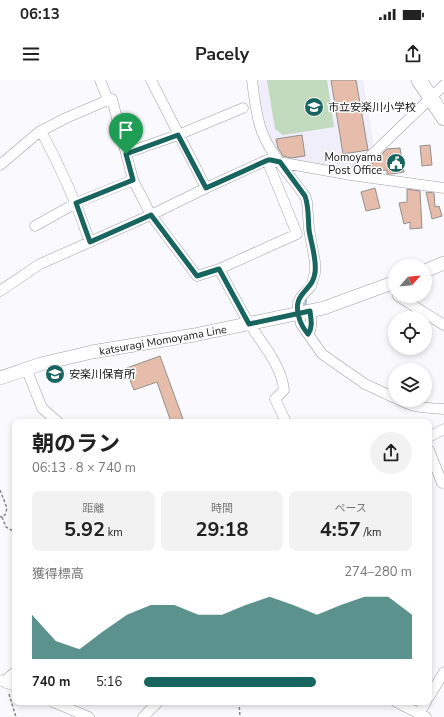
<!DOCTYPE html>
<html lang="ja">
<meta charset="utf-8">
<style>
body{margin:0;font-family:"Nunito Sans","Noto Sans JP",sans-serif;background:#f2f2f2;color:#222;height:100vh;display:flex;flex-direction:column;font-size:15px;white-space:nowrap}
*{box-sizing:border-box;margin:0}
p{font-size:13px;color:#767676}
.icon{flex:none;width:22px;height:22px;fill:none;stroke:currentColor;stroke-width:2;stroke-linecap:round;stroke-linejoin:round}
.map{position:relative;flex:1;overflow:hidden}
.drawer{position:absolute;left:12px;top:339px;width:420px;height:286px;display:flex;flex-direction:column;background:#fff;border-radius:8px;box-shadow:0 2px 6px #0003}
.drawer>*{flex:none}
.needle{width:26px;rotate:63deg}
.fabs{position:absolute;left:388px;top:179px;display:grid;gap:8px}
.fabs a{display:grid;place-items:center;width:44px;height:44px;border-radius:50%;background:#fff;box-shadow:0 2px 6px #0003;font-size:20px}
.pin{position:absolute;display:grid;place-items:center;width:34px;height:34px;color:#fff;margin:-41px -17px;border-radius:50% 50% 50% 0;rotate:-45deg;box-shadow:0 0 4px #0007}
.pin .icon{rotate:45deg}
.round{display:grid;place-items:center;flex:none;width:42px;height:42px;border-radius:21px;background:#f2f2f2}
.head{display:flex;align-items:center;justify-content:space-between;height:68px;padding:0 20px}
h1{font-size:22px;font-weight:700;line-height:30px}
.figures{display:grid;grid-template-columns:repeat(3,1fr);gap:6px;height:68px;padding:4px 20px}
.figures div{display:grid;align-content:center;border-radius:8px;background:#f2f2f2;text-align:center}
.figures b{font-size:20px;font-weight:700}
.figures small{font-size:11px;font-weight:400}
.figures p{font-size:11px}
.chart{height:112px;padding:8px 20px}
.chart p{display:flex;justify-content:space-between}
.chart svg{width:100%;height:72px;margin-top:4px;fill:#18655f;opacity:.7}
ul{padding:0 20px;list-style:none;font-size:13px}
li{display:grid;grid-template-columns:64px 48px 1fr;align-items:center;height:30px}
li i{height:10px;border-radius:5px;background:#18655f}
.status{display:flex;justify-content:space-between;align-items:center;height:28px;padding:0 20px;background:#fff;direction:ltr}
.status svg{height:11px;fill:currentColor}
header{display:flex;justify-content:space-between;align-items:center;height:52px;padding:0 20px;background:#fff;font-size:18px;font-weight:700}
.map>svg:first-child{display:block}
.built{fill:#efeefa}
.pitch{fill:#c2dabe}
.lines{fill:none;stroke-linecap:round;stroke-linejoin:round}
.stream{stroke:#92bdd0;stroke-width:2}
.building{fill:#e5bdaa;stroke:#94908e}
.minor-casing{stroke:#a09fa4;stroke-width:11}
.major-casing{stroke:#a09fa4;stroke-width:14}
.highway-casing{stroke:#a09fa4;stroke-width:16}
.path{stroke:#858587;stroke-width:1.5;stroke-dasharray:3 2;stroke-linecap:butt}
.minor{stroke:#fff;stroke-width:10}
.major{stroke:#fff;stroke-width:13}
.highway{stroke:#fff;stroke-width:15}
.route-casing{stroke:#fff;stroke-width:8}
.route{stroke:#18655f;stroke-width:5}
.labels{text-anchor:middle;stroke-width:3;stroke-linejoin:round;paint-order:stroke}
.poi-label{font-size:11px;fill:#121213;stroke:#fff;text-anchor:start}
.street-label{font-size:11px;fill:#121213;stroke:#fff}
</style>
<div class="status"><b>06:13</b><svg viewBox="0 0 49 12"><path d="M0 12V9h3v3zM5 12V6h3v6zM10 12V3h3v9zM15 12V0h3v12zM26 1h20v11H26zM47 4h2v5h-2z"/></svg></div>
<header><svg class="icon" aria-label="menu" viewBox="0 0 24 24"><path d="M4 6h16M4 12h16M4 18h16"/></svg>Pacely<svg class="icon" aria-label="share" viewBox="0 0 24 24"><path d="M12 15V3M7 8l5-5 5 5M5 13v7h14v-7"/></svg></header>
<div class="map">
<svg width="444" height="637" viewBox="0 0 444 637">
<rect width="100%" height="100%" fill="#fafafe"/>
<path class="built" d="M255 0H363L374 67 351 90 283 79 265 54Z"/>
<path class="pitch" d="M267 0H327L334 47 283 55 275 49Z"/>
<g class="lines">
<path class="stream" d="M305 227 306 220"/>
</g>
<path class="building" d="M331 0H356L368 70 343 74Z
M302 55 305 76 291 78 283 76 278 68 276 59Z
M430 65 432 85 422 86 420 66Z
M400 68 404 92 392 94H387V90L375 92 365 90 376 80 379 79V77L387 69Z
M375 108 380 128 366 131 361 112Z
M407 109 420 111 422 148 410 149V142L404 144 399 123 407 122Z
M426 112 434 113 435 127 439 126 442 136 432 139Z
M160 276 183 339 174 342H171L157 302 134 310 128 295 124 297 121 290Z"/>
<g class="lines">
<g class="minor-casing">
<path id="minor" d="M151 0 206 108
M252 0C254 17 256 36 262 52 271 75 290 95 305 116L307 122 309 149 315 182V193L311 206 301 217 298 222V227L301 244 322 274 365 304 395 318
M108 20 112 19 126 73
M41 51C61 88 76 122 90 162
M267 80 297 154 219 189C229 207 238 225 249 243 262 264 281 284 284 310L275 319 286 342
M0 85 39 52 66 38 108 20 100 0
M351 95 444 5
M35 146 76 123 133 100
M219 189 197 196 151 135 133 100 126 73 178 55 243 28
M0 211 40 184 155 133 206 108 267 80 351 95 444 108
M398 216 444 245
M308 254C313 247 311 240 310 231
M26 288 42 328 58 342
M399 320C416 328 425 328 444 329
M429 357 444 349
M429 370 442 403
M0 600 15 606
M6 603 8 598 15 592
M429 617 444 592
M53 622 89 637
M396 622 426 637
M419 633 426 622
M143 637 158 622"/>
</g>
<g class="major-casing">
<path id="major" d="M425 191 444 183
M0 298 41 284 92 272 194 255 324 228 395 202"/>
</g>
<g class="highway-casing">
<path id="highway" d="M419 0 444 38"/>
</g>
<path class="path" d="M0 410 7 428 5 435 0 437
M2 437 6 447 15 452
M9 614 16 637
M239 622 240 637"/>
<use href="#minor" class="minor"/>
<use href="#major" class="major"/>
<use href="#highway" class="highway"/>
</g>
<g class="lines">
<g class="route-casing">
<path id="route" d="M126 74 133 100 76 123 90 162 151 135 197 196 219 189 249 244 310 231C311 240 313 247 308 254 300 245 293 227 301 216 307 207 313 205 315 193 317 179 311 163 309 150 308 138 309 127 305 116L280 82 271 80H268L206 108 178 55 126 74"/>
</g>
<use href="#route" class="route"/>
</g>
<defs>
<g id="school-disc" transform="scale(1)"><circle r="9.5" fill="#18655f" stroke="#fff"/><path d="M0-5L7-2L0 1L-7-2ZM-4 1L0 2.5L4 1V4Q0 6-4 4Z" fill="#fff"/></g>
<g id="civic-disc" transform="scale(1)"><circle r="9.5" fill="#18655f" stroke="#fff"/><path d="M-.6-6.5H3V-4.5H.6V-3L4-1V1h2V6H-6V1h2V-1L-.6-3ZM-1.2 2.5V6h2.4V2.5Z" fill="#fff"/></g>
</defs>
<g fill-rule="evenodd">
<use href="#school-disc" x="314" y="27"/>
<use href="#civic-disc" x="396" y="83"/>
<use href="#school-disc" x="55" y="294"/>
</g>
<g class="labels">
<g class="poi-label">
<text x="328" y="31">市立安楽川小学校</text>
<text x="382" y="81" text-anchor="end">Momoyama<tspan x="382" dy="13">Post Office</tspan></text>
<text x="69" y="298">安楽川保育所</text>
</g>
<g class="street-label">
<text transform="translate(163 260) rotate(-10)" y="4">katsuragi Momoyama Line</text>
</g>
</g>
</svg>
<div class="fabs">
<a><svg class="needle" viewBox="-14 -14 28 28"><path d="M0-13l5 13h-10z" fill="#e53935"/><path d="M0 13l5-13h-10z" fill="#767676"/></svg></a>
<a><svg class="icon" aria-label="locate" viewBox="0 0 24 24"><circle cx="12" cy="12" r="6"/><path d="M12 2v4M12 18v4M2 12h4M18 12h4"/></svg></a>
<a><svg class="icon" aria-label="layers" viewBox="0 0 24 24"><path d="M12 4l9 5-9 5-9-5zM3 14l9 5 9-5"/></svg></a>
</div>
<div class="pin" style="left:126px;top:74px;background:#1e9e55"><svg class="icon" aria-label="arrive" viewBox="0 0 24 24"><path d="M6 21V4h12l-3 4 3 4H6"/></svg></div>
<section class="drawer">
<div class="head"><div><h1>朝のラン</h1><p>06:13 · 8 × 740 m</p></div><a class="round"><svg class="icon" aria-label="share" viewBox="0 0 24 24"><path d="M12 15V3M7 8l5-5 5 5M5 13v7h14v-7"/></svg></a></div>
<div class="figures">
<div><p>距離</p><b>5.92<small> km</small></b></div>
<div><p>時間</p><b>29:18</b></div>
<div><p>ペース</p><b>4:57<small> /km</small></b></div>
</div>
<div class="chart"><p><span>獲得標高</span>274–280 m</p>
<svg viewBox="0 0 160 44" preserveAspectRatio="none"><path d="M0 44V17L10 33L20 38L30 27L40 17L50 11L60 11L70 17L80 17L90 11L100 6L110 11L120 17L130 11L140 6L150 6L160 17V44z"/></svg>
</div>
<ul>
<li><b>740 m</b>5:16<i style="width:64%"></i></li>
</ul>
</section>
</div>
